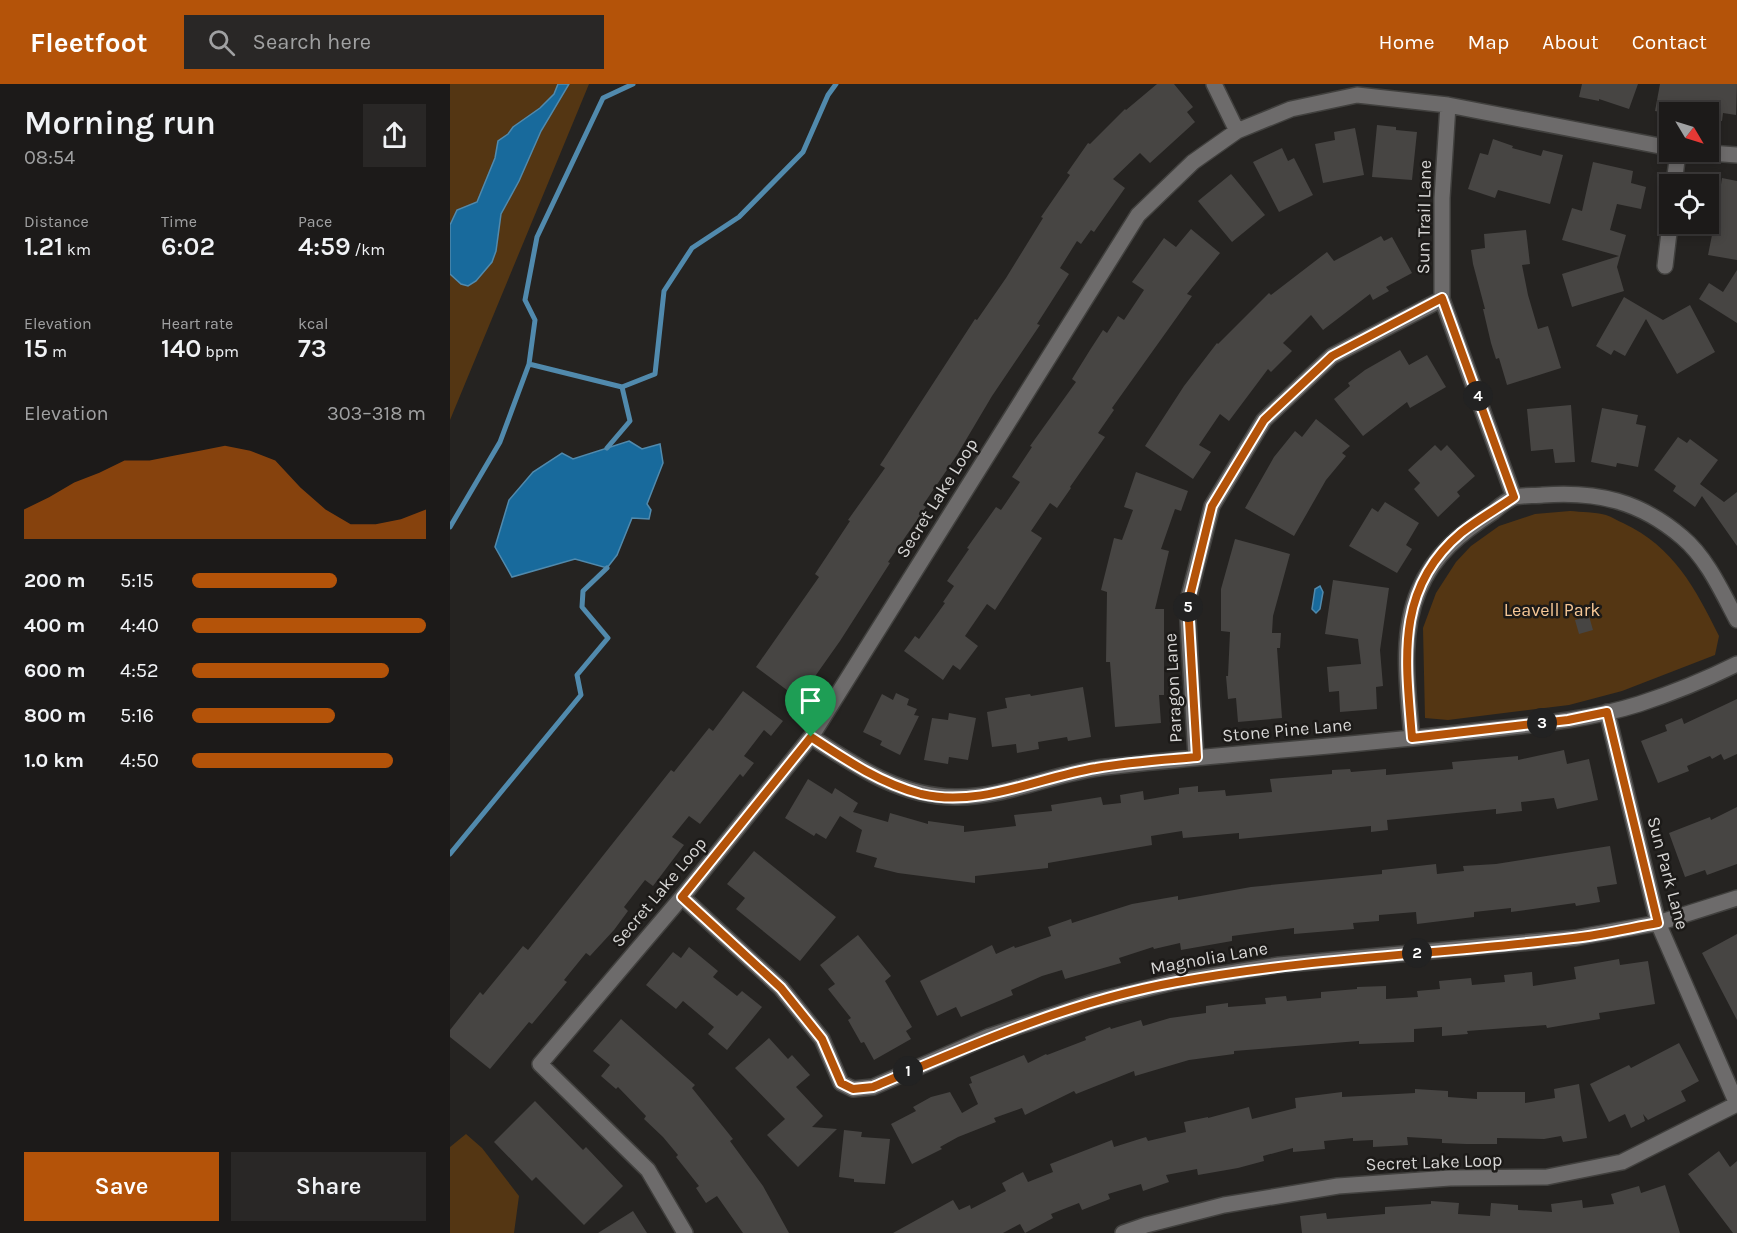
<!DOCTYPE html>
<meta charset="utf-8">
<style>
body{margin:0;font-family:Karla,sans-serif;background:#292726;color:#f1f3f6;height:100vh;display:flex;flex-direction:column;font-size:22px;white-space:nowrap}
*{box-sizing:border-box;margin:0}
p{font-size:20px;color:#a0a1a2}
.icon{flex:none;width:33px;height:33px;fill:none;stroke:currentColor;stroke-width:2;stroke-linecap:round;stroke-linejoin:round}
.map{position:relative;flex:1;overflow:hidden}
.side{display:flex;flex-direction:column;background:#1c1a19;width:450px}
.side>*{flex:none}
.needle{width:39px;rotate:128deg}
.buttons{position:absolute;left:1209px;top:18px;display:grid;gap:12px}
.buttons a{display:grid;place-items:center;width:60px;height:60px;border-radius:0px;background:#1c1a19;box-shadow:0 3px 9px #0003,0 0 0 2px #3a3838;font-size:30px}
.pin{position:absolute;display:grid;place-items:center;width:51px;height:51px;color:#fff;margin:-62px -26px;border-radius:50% 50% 50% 0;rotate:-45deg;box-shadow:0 0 6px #0007}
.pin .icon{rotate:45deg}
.km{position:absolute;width:30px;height:30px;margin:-15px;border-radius:50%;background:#222;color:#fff;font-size:16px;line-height:30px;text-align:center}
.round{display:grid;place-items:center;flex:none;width:63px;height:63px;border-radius:0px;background:#292726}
.overview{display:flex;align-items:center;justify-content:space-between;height:102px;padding:0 24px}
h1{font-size:33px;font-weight:600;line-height:45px}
.figures{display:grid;grid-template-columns:repeat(3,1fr);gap:9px;height:102px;padding:6px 24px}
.figures div{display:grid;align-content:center}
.figures b{font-size:26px;font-weight:600}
.figures small{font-size:16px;font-weight:400}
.figures p{font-size:16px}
.chart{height:168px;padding:12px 24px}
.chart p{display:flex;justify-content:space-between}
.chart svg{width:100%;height:108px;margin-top:6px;fill:#b45309;opacity:.7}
.primary-button{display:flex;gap:12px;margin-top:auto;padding:12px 24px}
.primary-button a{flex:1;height:69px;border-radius:0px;background:#b45309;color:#fff;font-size:24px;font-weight:600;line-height:69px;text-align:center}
.primary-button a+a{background:#292726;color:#f1f3f6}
ul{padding:0 24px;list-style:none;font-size:20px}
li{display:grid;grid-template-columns:96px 72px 1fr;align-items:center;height:45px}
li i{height:15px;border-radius:8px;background:#b45309}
header{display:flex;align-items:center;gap:36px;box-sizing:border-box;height:84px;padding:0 30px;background:#b45309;color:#fff}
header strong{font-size:28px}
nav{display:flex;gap:33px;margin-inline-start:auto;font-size:21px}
.search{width:420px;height:54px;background:#292726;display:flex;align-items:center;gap:15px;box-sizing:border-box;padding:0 21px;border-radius:0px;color:#a0a1a2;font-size:22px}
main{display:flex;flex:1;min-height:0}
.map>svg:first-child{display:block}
.green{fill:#543613}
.water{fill:#186a9c;stroke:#518aad;stroke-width:1.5}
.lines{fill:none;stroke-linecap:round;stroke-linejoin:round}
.stream{stroke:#518aad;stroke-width:5}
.building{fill:#474543}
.minor-casing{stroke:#41403e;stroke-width:18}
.minor{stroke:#6d6b6b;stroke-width:15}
.route-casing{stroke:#fff;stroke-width:12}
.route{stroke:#b45309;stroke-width:8}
.labels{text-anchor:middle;stroke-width:5;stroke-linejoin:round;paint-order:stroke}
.street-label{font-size:18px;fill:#d7d6d5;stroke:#1c1a18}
.park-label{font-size:18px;fill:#f6c796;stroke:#1c1a18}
</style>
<header>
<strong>Fleetfoot</strong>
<div class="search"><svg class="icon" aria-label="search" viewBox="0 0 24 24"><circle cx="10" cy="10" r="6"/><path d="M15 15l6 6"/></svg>Search here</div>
<nav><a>Home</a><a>Map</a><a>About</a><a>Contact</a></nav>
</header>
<main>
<section class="side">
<div class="overview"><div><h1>Morning run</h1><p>08:54</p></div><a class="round"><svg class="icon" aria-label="share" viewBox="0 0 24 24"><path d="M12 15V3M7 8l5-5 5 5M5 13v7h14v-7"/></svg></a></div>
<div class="figures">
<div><p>Distance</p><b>1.21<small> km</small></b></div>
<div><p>Time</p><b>6:02</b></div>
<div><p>Pace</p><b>4:59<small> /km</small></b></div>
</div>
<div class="figures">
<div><p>Elevation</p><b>15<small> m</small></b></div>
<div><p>Heart rate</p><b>140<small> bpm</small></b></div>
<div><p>kcal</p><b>73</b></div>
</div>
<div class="chart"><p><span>Elevation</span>303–318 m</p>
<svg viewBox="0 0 160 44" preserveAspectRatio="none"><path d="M0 44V32L10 27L20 21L30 17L40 12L50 12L60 10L70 8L80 6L90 8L100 12L110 23L120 32L130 38L140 38L150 36L160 32V44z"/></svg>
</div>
<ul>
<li><b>200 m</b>5:15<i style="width:62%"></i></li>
<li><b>400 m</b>4:40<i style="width:100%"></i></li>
<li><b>600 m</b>4:52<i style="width:84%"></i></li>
<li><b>800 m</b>5:16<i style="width:61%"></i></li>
<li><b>1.0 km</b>4:50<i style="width:86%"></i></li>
</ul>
<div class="primary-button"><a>Save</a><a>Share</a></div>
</section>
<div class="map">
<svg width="1287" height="1149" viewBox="0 0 1287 1149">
<rect width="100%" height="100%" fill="#252321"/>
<path class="green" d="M0 0H139L0 336Z
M1120 427C1131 428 1145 428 1156 431 1162 433 1168 437 1173 439 1224 463 1245 504 1269 552L1265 571 1172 607 1119 621 998 636 975 634 973 544 986 509 1006 478 1021 462 1049 442 1085 430Z
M16 1050 32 1064 69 1112 64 1149H0V1063Z"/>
<path class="water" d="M108 0H119L91 47 69 97 51 130 46 167 42 178 26 197 18 202 11 200 0 190V141L7 126 27 118 45 74 48 57 58 50 63 43 90 24 104 10Z
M179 357 192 365 210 360 213 379 197 420 201 426 199 435 182 434 167 471 157 484 125 475 62 493 45 463 59 416 83 388 112 369 123 375Z
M870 502 873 508 870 525 866 529 862 525 865 505Z"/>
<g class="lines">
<path class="stream" d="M79 280 85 236 75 216 87 153 153 14 183 0
M157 364 180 337 172 303
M0 443 50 358 79 280 172 303 205 290 214 207 242 164 289 133 353 68 378 11 386 0
M0 770 131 611 127 591 158 554 132 523 133 507 157 484"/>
</g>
<path class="building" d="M707 0H724L743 23 737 28 745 38 700 79 690 69 663 95 675 104 644 148 641 146 631 160 627 157 610 184 619 190 587 240 590 241 542 312 507 371 473 421 476 423 438 478 440 479 390 557 349 615 306 583 369 493 365 490 400 437 398 436 435 384 430 381 525 235 527 236 556 194 593 134 591 133 620 91 617 89 638 59 640 60 675 25 676 26Z
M1132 0H1188L1179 25 1149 15V17L1129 13Z
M1210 0H1287L1286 31 1273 29 1272 37 1258 35V28L1220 30 1205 27Z
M927 41 946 43V46L967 48 962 96 922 93Z
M905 44 914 91 873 99 865 60 885 56 884 48Z
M1043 55 1063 62 1062 64 1091 72 1093 66 1113 71 1100 120 1048 106 1045 114 1018 105 1030 69 1038 71Z
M832 64 838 77 844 74 863 111 829 128 803 78Z
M1143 78 1183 87 1181 99 1196 103 1191 125 1167 120 1160 146 1176 151 1167 183 1174 207 1122 223 1112 190 1169 172 1112 156 1122 124 1132 127Z
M781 90 815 131 782 158 748 117Z
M1272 94 1287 97V176L1258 171 1266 131 1258 130V105L1270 107Z
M741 145 770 169 737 210 742 212 662 324 664 326 648 349 655 353 620 403 621 404 607 424 600 419 581 447 592 454 558 506 545 526 537 520 515 552 528 562 510 586 503 581 493 596 454 567 465 552 469 555 495 519 493 518 504 502 497 497 519 465 517 464 546 423 551 426 570 398 562 393 582 363 580 362 626 298 622 295 640 266 653 246 657 249 668 232 674 236 694 206 682 198 714 154 726 163Z
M1076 146 1080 180 1072 181 1078 211 1088 245 1098 242 1111 284 1057 301 1049 274 1046 275 1041 259 1033 225H1035L1023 180 1021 166 1035 164 1034 150Z
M931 152 934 157 942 153 962 189 936 203 939 207 923 216 920 210 873 246 861 231 833 259 842 267 821 288 818 285 779 337 770 330 749 361 761 368 743 395 695 362 734 302 767 259 768 260 819 209 821 211 877 168 884 177Z
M1287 186V239L1249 215 1259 199 1273 208Z
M1174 213 1213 236 1240 221 1265 268 1227 290 1196 235 1175 272 1164 266 1161 271 1146 262Z
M950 266 959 281 977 271 996 303 960 324 957 318 913 352 884 315 900 302 898 299 915 286Z
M1121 321 1125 378 1105 379 1103 365 1081 367 1077 325Z
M1152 324 1188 331 1186 340 1196 342 1188 383 1167 379 1166 383 1141 378Z
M866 335 900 362 892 369 896 372 876 396 844 452 795 424 824 373 845 347 852 353Z
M1228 353 1237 359 1240 355 1268 376 1250 400 1274 418 1287 408V462L1252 412 1245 423 1223 407 1226 402 1204 386Z
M985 361 991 367 997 361 1025 392 1007 408 1010 412 988 433 964 405 970 399 958 386Z
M686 388 738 407 731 427 725 425 711 465 719 467 705 525H714V611H709L711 639 665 643 660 578H656L657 508 651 506 664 454 672 456 683 426 674 423Z
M935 418 969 439 956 461 962 465 947 489 899 462 922 424 928 428Z
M785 455 840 470 823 532 822 549H831L830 564H827L832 634 788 638 786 614 778 615 776 592H778L780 548 771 547V505Z
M883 496 939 504 930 566 933 602 926 603 927 625 890 628 889 607 879 608 877 583 911 580 908 555 875 550Z
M1139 532 1143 546 1129 550 1125 536Z
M633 603 641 653 618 657 617 653 588 658 589 665 567 669 566 660 542 663 537 628 557 624 555 614 580 610 581 612Z
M293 607 333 637 321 652 314 646 294 672 304 679 293 693 290 690 250 740 239 732 222 753 234 761 203 802 195 796 174 823 178 827 164 846 140 872 136 869 114 896 117 898 82 940 79 938 40 985 0 953V946L30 908 33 911 73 862 78 866 221 686 224 688 259 644 263 647Z
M446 609 459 615 457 621 467 625 464 631 469 632 450 671 430 661 432 657 413 648 432 610 443 616Z
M1287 615V670L1274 676 1271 670 1262 675 1260 672 1237 682 1239 687 1208 699 1191 657 1217 647 1215 641 1232 634 1234 640Z
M499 629 526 634 518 676 499 673 498 680 474 676 482 634 498 636Z
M1114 666 1117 680 1139 675 1148 716 1107 725 1104 714 1071 718 1072 727 1046 730V725L937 736 938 746 921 748V742L789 755V749L733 754 732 747 701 752 702 761 598 779V784L525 792V799L448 789 424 783 427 774 406 768 412 746 390 732 376 755 366 749 364 752 335 734 358 695 382 710 385 704 408 719 403 728 438 738 440 729 478 740V737L514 742V748L566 742 564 731 602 727 601 721 651 713 653 721 671 719 670 711 693 707 694 716 729 710V704L748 702V708L775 706 776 712 822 708 820 695 882 690V686L900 685 901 688 936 685V691L1003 685 1002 678 1068 672V676Z
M1287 723V780L1257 791 1255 786 1235 793 1219 749 1260 733 1261 736Z
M1160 762 1167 800 1147 803 1150 818 1126 822 1125 819 1061 828V824L1024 828V833L967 840 966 828 929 831V837L903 839 904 845 844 850V844L782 852V857L731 866 730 859 704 865 703 863 669 874 671 879 615 895 612 886 592 892 561 906 563 911 511 933 506 923 487 932 470 897 542 861 546 870 564 862 565 864 601 852 598 843 621 835 622 839 682 820 728 812V816L801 803 932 790V786L986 780 987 790 1014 787 1013 782 1046 780Z
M304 767 386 833 350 877 286 825 295 814 277 800Z
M1287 850V936L1252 869Z
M408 851 441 892 435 897 462 943 456 947 461 955 424 976 414 958 411 959 398 936 401 934 378 905 385 900 370 881Z
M239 863 268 887 263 893 287 912 292 907 312 923 277 966 258 950 264 943 233 917 226 925 196 901 223 868 231 874Z
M1169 875 1170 881 1198 877 1205 920 1149 929 1150 935 1097 944 1096 941 1017 947 1018 950 992 952V943L964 945V958L909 960V957L784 967V970L739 976 685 992 684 987 626 1010 624 1007 575 1031 572 1024 544 1034 546 1038 508 1053 490 1063 492 1065 462 1080 441 1040 466 1027 463 1023 481 1013 500 1008 512 1029 528 1020 519 1000 522 999 520 993 574 971 578 979 596 970 597 971 636 956 635 953 660 943 661 945 691 936 693 942 720 934 756 929V922L778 919V923L816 920 815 914 836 912 837 917 871 914V908L907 905V903L936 902V915L968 913 967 907 990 905 989 897 1021 894 1022 901 1055 898 1054 891 1082 888 1083 902 1126 895 1124 883Z
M171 935 245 1001 242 1004 283 1055 280 1057 313 1102 339 1149H293L267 1112 256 1119 246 1104 249 1102 226 1073 228 1071 213 1053 194 1035 196 1032 168 1003 166 1005 151 992 160 981 143 967Z
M319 954 338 975 342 971 360 991 346 1003 373 1032 362 1043 387 1045 348 1083 317 1051 335 1035 285 984Z
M1229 959 1249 997 1231 1007 1236 1017 1198 1036 1193 1030 1195 1037 1181 1044 1175 1030 1159 1038 1140 1000 1179 981 1181 984Z
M1129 1000 1137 1054 1113 1058 1111 1052 1094 1055 1047 1054V1060H1016L992 1059V1055L957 1053 958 1061 923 1063V1056L903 1057V1054L874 1057 875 1065 843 1068V1064L813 1072 814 1077 788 1084 748 1091 747 1085 716 1091 719 1098 693 1107 691 1100 658 1110 660 1115 632 1126 629 1119 601 1130 603 1134 575 1149 570 1140 553 1149H443L503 1116 509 1126 520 1121 521 1125 556 1107 552 1099 573 1088 578 1098 603 1088 600 1080 662 1056 664 1063 696 1053 698 1057 736 1048 734 1038 758 1033V1034L799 1023 802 1035 846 1024 845 1014 892 1008V1013L965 1009V1005L998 1007V1013L1027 1015V1008H1075V1019L1105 1014 1104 1005Z
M85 1017 133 1066 136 1063 173 1102 134 1141 86 1093 82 1097 44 1058Z
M394 1046 412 1048 411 1053 440 1055 435 1100 404 1098V1095L389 1093Z
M1269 1067 1280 1083 1287 1077V1149H1283L1238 1090Z
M1215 1101 1230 1149H852L850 1132 876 1129 877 1135 935 1130V1123L981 1120V1117L1009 1119 1008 1130 1040 1132 1041 1119 1068 1121V1126L1102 1128 1101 1120 1132 1116 1133 1124 1164 1120 1161 1110 1189 1102 1191 1109Z
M183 1127 197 1149H148Z"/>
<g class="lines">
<g class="minor-casing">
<path id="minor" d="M764 0 787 47
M998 21 992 114V215L1064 413
M1246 68 1287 71
M1224 100 1228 68
M1215 182 1220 140
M1157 628 1208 839 1287 1020
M361 653C406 682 450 713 505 713 556 714 605 688 656 683 770 670 885 663 1000 650 1063 642 1129 639 1189 620 1223 609 1255 596 1287 580
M962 654C958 606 949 552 969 506 984 470 1011 449 1043 428 1049 423 1058 415 1065 413 1074 411 1084 412 1093 411 1147 407 1190 417 1232 453 1257 474 1272 508 1287 536
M746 673 737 520 762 422 814 336 882 272 992 215
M232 813 331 904 372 955 391 999 403 1005 423 1003 540 952 645 917 724 898 829 881 1125 854 1208 839 1287 814
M235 1149 198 1086 90 980 232 813 361 653 688 131 743 78 787 47 841 25 907 11 998 21 1220 64
M673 1149 696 1141 774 1121 888 1102 1000 1094 1097 1093 1172 1078 1287 1020"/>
</g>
<use href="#minor" class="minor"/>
</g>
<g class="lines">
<g class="route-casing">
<path id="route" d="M992 214 1064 413C1047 425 1027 436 1011 449 944 505 956 578 962 654L1118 636 1157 628 1208 839C1180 844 1152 851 1123 854 991 870 858 874 727 898 621 917 521 961 423 1003L403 1005 391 999 372 955 331 904 232 813 361 653C396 676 430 699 471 710 530 724 589 693 646 684 679 678 713 676 747 673L738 520 762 422 814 336 882 272Z"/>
</g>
<use href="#route" class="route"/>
</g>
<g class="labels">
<g class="street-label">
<text transform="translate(974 133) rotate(-89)" y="6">Sun Trail Lane</text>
<text transform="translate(487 414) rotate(-58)" y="6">Secret Lake Loop</text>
<text transform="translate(723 604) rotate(-93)" y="6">Paragon Lane</text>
<text transform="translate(837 646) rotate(-5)" y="6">Stone Pine Lane</text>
<text transform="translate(1218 789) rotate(75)" y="6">Sun Park Lane</text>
<text transform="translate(209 808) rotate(-50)" y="6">Secret Lake Loop</text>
<text transform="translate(759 874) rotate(-10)" y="6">Magnolia Lane</text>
<text transform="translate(984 1078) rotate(-2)" y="6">Secret Lake Loop</text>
</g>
<g class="park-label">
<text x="1102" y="532">Leavell Park</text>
</g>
</g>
</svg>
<div class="buttons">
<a><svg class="needle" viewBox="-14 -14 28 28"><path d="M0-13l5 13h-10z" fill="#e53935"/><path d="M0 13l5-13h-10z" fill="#a0a1a2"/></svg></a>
<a><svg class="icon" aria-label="locate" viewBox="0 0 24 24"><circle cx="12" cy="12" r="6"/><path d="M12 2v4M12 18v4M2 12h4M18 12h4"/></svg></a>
</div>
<div class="pin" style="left:361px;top:653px;background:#1e9e55"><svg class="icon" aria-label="arrive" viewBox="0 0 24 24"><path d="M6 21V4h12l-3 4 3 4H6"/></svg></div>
<b class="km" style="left:458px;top:987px">1</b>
<b class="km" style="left:967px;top:869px">2</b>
<b class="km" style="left:1092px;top:639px">3</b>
<b class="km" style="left:1028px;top:312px">4</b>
<b class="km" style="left:738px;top:523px">5</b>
</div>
</main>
